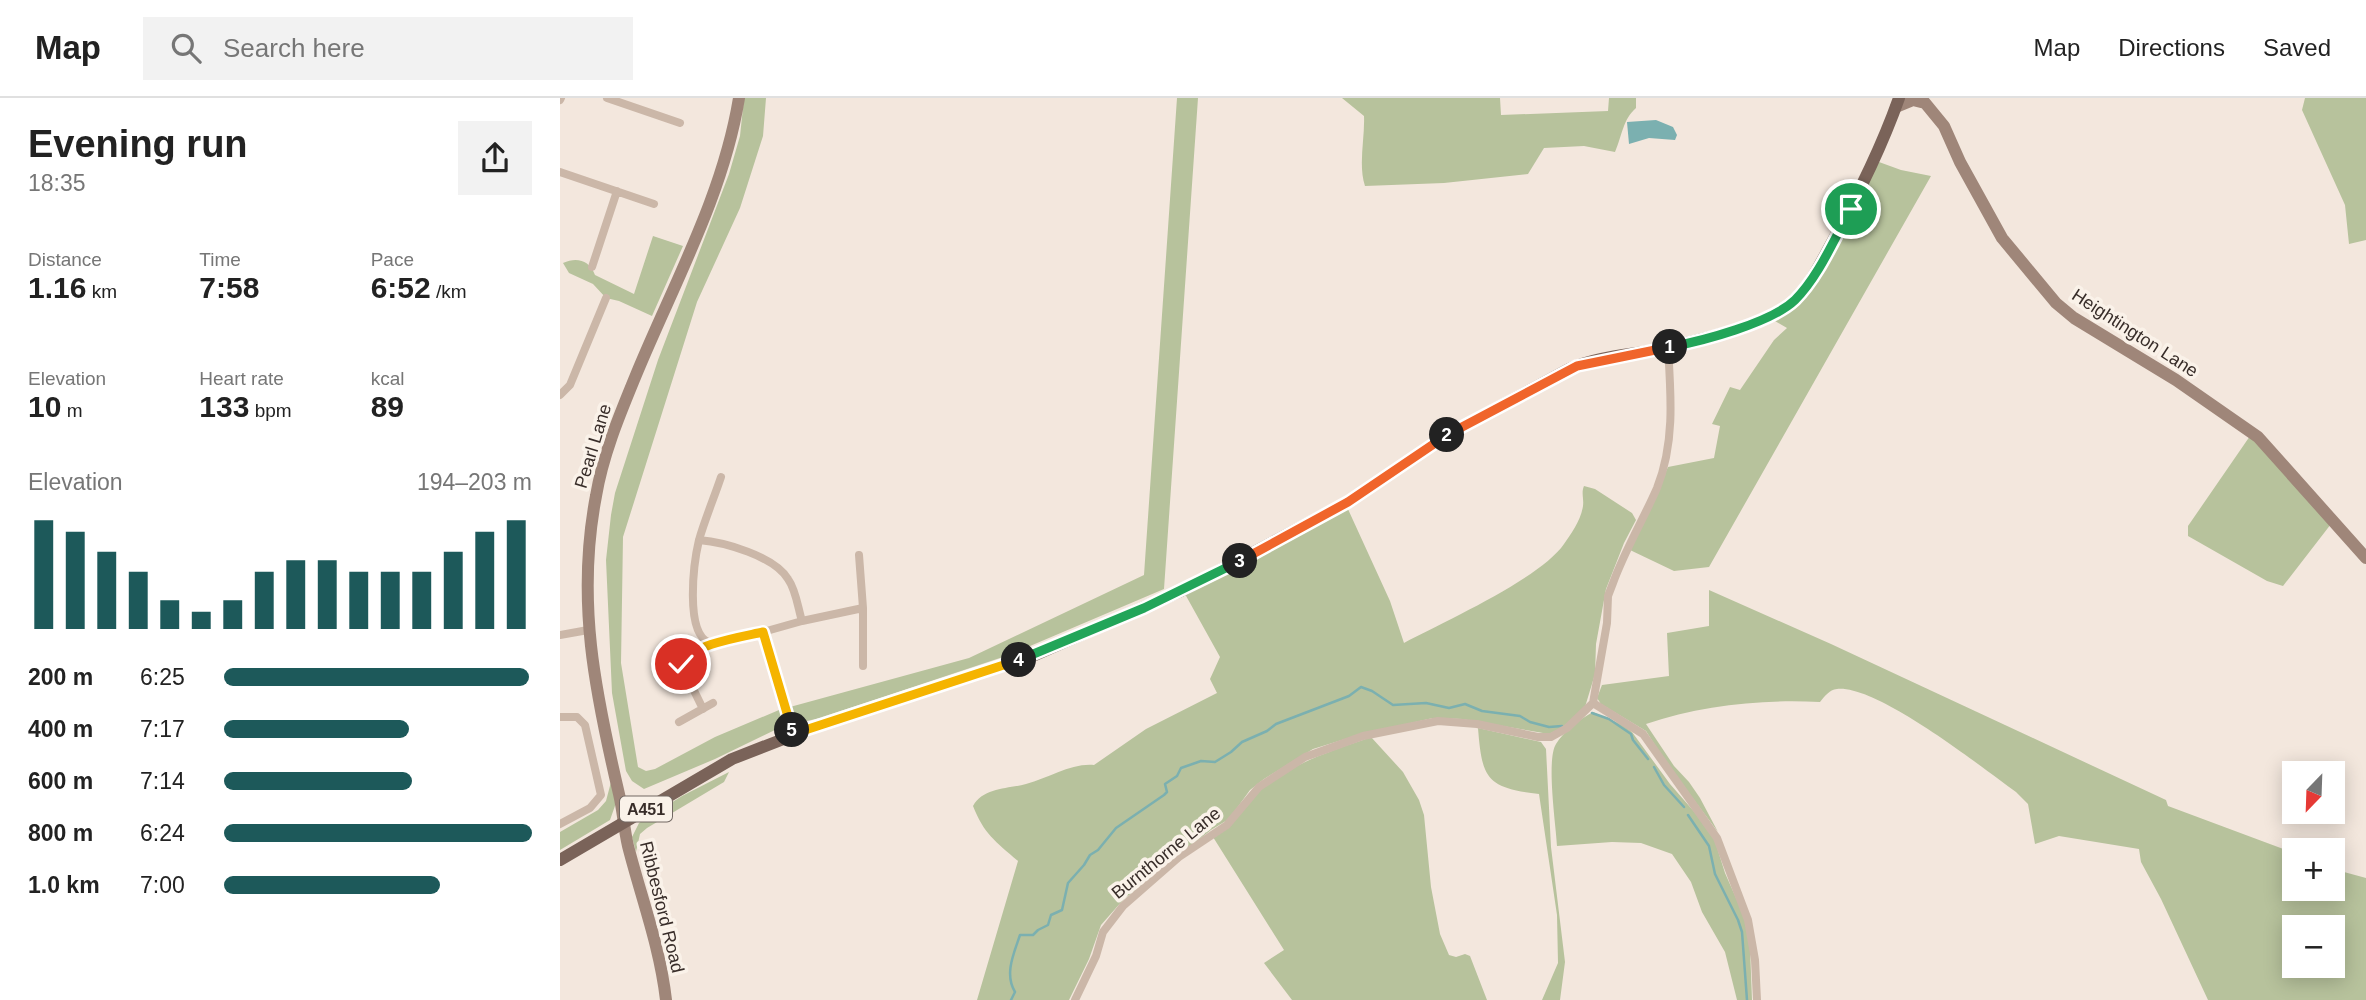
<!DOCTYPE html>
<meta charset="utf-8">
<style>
body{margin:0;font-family:Arial,sans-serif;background:#f2f2f2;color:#222;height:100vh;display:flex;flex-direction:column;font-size:26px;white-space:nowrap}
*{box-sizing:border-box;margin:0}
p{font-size:23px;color:#767676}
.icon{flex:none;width:38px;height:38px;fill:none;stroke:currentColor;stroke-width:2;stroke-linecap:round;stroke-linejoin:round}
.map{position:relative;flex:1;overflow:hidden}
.panel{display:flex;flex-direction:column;background:#fff;width:560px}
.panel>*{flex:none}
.needle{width:46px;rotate:203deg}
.fabs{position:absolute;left:1722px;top:663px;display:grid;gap:14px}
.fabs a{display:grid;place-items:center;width:63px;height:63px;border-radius:0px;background:#fff;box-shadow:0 4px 18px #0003;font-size:35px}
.pin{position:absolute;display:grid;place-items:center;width:60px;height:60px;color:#fff;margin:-30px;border:4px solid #fff;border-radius:50%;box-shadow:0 2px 7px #0007}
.km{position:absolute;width:35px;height:35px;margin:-18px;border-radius:50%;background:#222;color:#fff;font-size:19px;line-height:35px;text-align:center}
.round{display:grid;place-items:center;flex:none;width:74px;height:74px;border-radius:0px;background:#f2f2f2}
.summary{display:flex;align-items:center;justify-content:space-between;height:119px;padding:0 28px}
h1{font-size:38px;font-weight:800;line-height:52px}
.metrics{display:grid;grid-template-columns:repeat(3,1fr);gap:10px;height:119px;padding:7px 28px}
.metrics div{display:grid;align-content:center}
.metrics b{font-size:30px;font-weight:800}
.metrics small{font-size:19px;font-weight:400}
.metrics p{font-size:19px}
.chart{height:196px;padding:14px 28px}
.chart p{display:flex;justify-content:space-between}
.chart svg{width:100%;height:126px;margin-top:7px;stroke:#1d595a;stroke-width:6}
ul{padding:0 28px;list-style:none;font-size:23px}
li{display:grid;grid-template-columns:112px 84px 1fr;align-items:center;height:52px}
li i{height:18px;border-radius:9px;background:#1d595a}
header{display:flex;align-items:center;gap:42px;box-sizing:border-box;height:98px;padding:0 35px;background:#fff;border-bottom:2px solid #e0e0e0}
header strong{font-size:33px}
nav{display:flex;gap:38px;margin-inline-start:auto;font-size:24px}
.search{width:490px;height:63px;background:#f2f2f2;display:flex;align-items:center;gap:18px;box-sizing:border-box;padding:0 24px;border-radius:0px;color:#767676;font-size:26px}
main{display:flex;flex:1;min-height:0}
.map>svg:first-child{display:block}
.green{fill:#b7c29c;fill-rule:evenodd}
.water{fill:#7bb0b0}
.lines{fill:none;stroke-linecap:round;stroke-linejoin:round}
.stream{stroke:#7bb0b0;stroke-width:2.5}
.street{stroke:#cbb7a8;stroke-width:8}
.secondary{stroke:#9f8679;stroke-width:12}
.primary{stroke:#7a6359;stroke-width:12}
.split-1-casing{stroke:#fff;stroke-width:14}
.split-2-casing{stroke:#fff;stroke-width:14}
.split-3-casing{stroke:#fff;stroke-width:14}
.split-4-casing{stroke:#fff;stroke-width:14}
.split-5-casing{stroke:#fff;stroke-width:14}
.split-6-casing{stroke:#fff;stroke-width:14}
.split-1{stroke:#22a559;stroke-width:9}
.split-2{stroke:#f0652b;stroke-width:9}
.split-3{stroke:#f0652b;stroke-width:9}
.split-4{stroke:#22a559;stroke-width:9}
.split-5{stroke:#f5b400;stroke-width:9}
.split-6{stroke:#f5b400;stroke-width:9}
.labels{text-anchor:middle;stroke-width:7;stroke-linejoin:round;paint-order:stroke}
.shield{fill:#faf2e9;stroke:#726863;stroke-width:2}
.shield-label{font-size:16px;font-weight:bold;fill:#382d29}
.street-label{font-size:18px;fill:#382d29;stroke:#faf2e9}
</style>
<header>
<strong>Map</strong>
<div class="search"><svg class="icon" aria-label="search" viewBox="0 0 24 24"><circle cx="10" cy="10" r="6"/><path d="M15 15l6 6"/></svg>Search here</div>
<nav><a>Map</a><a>Directions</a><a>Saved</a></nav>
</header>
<main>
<section class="panel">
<div class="summary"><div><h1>Evening run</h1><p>18:35</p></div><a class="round"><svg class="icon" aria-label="share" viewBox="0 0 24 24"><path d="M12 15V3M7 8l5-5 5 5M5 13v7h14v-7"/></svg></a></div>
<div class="metrics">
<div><p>Distance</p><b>1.16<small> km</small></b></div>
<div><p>Time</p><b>7:58</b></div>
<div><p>Pace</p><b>6:52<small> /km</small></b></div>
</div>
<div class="metrics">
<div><p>Elevation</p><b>10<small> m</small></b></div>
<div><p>Heart rate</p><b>133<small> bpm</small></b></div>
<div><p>kcal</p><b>89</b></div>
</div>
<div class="chart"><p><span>Elevation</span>194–203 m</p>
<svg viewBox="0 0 160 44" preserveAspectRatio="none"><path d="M5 44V6M15 44V10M25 44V17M35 44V24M45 44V34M55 44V38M65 44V34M75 44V24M85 44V20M95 44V20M105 44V24M115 44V24M125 44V24M135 44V17M145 44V10M155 44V6"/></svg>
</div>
<ul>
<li><b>200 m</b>6:25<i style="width:99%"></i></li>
<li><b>400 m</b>7:17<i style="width:60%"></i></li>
<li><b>600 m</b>7:14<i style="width:61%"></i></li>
<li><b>800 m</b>6:24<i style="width:100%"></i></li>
<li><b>1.0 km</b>7:00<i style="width:70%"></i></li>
</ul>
</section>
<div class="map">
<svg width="1806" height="902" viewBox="0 0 1806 902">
<rect width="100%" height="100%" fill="#f3e7dd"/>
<path class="green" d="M184 0H206L203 38 180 110 137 204 63 439 61 565 78 669 86 673 95 671 155 639 219 612 409 560 584 477 617 0H638L604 491 449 557 260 620 247 623 235 617 222 621 217 631 155 661 84 691 72 683 66 673 52 595 46 462 51 417 55 395 98 262 169 76 180 38Z
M782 0H940L941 17 1048 13 1049 0H1076V10C1063 21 1062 38 1055 54L1024 48 984 50 968 76 884 85 805 88C798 67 805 40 804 18Z
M1745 0H1806V142L1789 146 1785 107 1742 12Z
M1319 64 1341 72 1371 78 1149 469 1114 473 1070 452 1108 369 1154 360 1160 328 1152 326 1170 289 1180 292 1214 242 1227 230 1215 223 1225 217Z
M93 138 123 148 92 218 59 203 46 200 33 186 9 175 3 165C17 159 29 162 35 177L74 196Z
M1690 338 1771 426 1723 488 1707 483 1628 438V428Z
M1024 388 1035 391 1072 415 1076 422 1064 445 1046 491 1036 546 1035 576 1025 609 1004 629 991 635H983L902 621 873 620 798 637 753 651 704 681 690 692 669 721 651 732 563 802 541 827 529 861 509 902H417L458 763C435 743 424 736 413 708 424 689 448 691 466 686 489 680 511 665 534 667L586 631 657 595 650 581 660 559 625 496 787 409 830 503 844 545C883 524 980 481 1004 446 1011 436 1021 422 1023 408 1024 400 1021 395 1024 388Z
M1149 492 1271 546 1606 702 1608 708 1734 755V791H1773V771L1806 780V902H1648L1601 801 1581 764 1579 751 1499 738 1475 746 1468 706 1456 694C1421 669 1318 587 1277 591 1269 592 1265 598 1260 604 1203 601 1141 607 1086 626L1114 668 1129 684 1140 700 1158 734 1107 666 1086 633 1041 606 1037 600 1042 587 1109 578 1107 535 1149 528ZM1734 830H1773V868H1734Z
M1033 614 1063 627 1072 634 1110 686 1144 725 1155 743 1165 775 1184 818 1190 849 1192 902H1177L1165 854 1142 814 1131 784 1112 756 1081 745 1052 744 997 748C996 727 986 662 996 646 1003 634 1020 621 1033 614Z
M918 630 981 644 986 651 991 749 1005 864 1000 902H982L998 865 997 817 979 696C926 690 922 680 918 630Z
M811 639 843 674 859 702 864 717 871 789 880 836 889 857 896 859 905 856 910 858 927 902H732L704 865 724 852 653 739C668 724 683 707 699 693 731 665 772 653 811 639Z
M169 674 164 684 87 730 80 736 76 754 72 739 79 725 122 698Z
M51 684 56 705 50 722 0 752V734L38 712 46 703Z"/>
<path class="water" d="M1096 22 1113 29 1117 37 1115 42 1089 40 1069 46 1067 24Z"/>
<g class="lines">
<path class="stream" d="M1032 615 1049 621 1071 636 1073 642 1088 661
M1094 669 1104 687 1124 709
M1128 717 1149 748 1155 776 1178 822 1182 834 1187 902
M451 902 455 894C444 876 454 855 460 837H473L478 832 488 827 491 817 502 812 508 785 524 767 530 757 538 752 556 730 604 697 607 694 605 686 617 678 621 670 641 663 655 664 671 654 682 644 707 633 716 626 789 598 801 589 812 593 833 607 866 605 889 610 905 606 922 613 960 618 970 624 989 629 1002 628"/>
<path class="street" d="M47 0 120 25
M0 2 1 0
M0 74 94 106
M32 169 57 93
M0 297 10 287 46 200
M161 379C154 400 145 421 139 442 134 463 124 536 150 545 160 548 190 537 203 534L233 636
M139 442C164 444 214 458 228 481 236 492 238 510 242 523
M299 457 303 510V568
M203 534 242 523 303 510
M0 537 28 532
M1033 605 1083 636 1157 740 1188 822 1195 862 1197 902
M143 611 121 566 126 558 153 546
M0 619H17L25 627 41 697 30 710 0 726
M119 624 153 605
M515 902 536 858 543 834 563 808 619 759 667 727 699 689 745 659 803 638 878 623 917 626 978 639H991L1007 630 1033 605 1047 525 1048 498 1053 485C1065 452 1083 422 1097 390 1115 345 1111 297 1108 250"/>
<path class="secondary" d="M1361 0 1384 28 1400 64 1442 140 1496 205 1514 220 1616 282 1698 339 1806 460
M1336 9 1353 2 1365 5
M106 902C100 849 81 799 68 748 64 731 63 713 59 696 35 594 16 502 36 398 43 356 60 316 76 277 113 187 163 98 179 0"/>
<path class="primary" d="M0 762 172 661 262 626 475 557 621 493 788 404 887 337 1009 271C1043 256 1082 257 1118 247 1151 239 1197 229 1225 210 1246 196 1259 168 1271 146 1297 99 1321 51 1339 0"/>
</g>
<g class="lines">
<g class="split-1-casing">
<path id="split-1" d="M1110 249C1142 243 1211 225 1235 202 1259 178 1274 141 1291 111"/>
</g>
<g class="split-2-casing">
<path id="split-2" d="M887 337 1017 268 1110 249"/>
</g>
<g class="split-3-casing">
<path id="split-3" d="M680 463 788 404 887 337"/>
</g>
<g class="split-4-casing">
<path id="split-4" d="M459 562 584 510 680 463"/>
</g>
<g class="split-5-casing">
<path id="split-5" d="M232 632 233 636 459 562"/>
</g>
<g class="split-6-casing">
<path id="split-6" d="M121 566C132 546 181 539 203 534L232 632"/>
</g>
<use href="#split-1" class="split-1"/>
<use href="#split-2" class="split-2"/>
<use href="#split-3" class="split-3"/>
<use href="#split-4" class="split-4"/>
<use href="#split-5" class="split-5"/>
<use href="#split-6" class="split-6"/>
</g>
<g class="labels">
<rect class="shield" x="60" y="698.5" width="52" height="25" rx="5"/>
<g class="shield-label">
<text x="86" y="717">A451</text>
</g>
<g class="street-label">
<text transform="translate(1575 235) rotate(33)" y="6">Heightington Lane</text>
<text transform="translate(33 348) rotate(-73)" y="6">Pearl Lane</text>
<text transform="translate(606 755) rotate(-39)" y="6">Burnthorne Lane</text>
<text transform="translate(102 809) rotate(76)" y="6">Ribbesford Road</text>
</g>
</g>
</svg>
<div class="fabs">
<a><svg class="needle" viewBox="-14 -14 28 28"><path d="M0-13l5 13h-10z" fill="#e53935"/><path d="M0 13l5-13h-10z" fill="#767676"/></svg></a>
<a>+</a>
<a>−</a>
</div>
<div class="pin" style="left:1291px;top:111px;background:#1e9e55"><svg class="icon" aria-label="arrive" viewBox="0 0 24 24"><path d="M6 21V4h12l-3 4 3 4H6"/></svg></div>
<div class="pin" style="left:121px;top:566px;background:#d93025"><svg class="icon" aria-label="check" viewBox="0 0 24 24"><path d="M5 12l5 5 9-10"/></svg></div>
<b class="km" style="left:1110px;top:249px">1</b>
<b class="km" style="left:887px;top:337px">2</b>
<b class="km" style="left:680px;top:463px">3</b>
<b class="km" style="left:459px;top:562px">4</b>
<b class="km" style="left:232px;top:632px">5</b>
</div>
</main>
